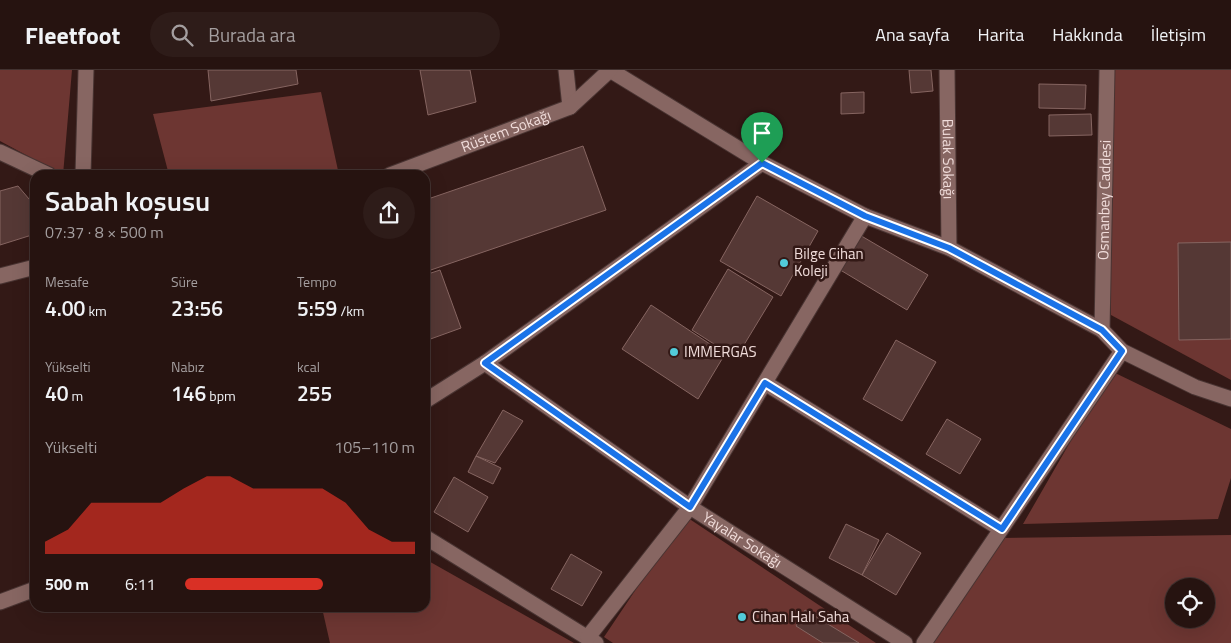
<!DOCTYPE html>
<html lang="tr">
<meta charset="utf-8">
<style>
body{margin:0;font-family:"Titillium Web",sans-serif;background:#2e1c19;color:#f1f3f6;height:100vh;display:flex;flex-direction:column;font-size:19px;white-space:nowrap}
*{box-sizing:border-box;margin:0}
p{font-size:16px;color:#a49e9f}
.icon{flex:none;width:28px;height:28px;fill:none;stroke:currentColor;stroke-width:2;stroke-linecap:round;stroke-linejoin:round}
.map{position:relative;flex:1;overflow:hidden}
.details{position:absolute;left:30px;top:100px;width:400px;height:442px;display:flex;flex-direction:column;background:#261310;border-radius:15px;box-shadow:0 5px 20px #0002,0 0 0 1px #423230}
.details>*{flex:none}
.buttons{position:absolute;left:1165px;top:508px;display:grid;gap:10px}
.buttons a{display:grid;place-items:center;width:50px;height:50px;border-radius:50%;background:#261310;box-shadow:0 5px 20px #0002,0 0 0 1px #423230;font-size:25px}
.pin{position:absolute;display:grid;place-items:center;width:42px;height:42px;color:#fff;margin:-51px -21px;border-radius:50% 50% 50% 0;rotate:-45deg;box-shadow:0 0 5px #0007}
.pin .icon{rotate:45deg}
.round{display:grid;place-items:center;flex:none;width:52px;height:52px;border-radius:26px;background:#2e1c19}
.head{display:flex;align-items:center;justify-content:space-between;height:85px;padding:0 15px}
h1{font-size:28px;font-weight:600;line-height:38px}
.stats{display:grid;grid-template-columns:repeat(3,1fr);gap:8px;height:85px;padding:5px 15px}
.stats div{display:grid;align-content:center}
.stats b{font-size:21px;font-weight:600}
.stats small{font-size:14px;font-weight:400}
.stats p{font-size:14px}
.chart{height:140px;padding:10px 15px}
.chart p{display:flex;justify-content:space-between}
.chart svg{width:100%;height:90px;margin-top:5px;fill:#d93025;opacity:.7}
ul{padding:0 15px;list-style:none;font-size:16px}
li{display:grid;grid-template-columns:80px 60px 1fr;align-items:center;height:38px}
li i{height:12px;border-radius:6px;background:#d93025}
header{display:flex;align-items:center;gap:30px;box-sizing:border-box;height:70px;padding:0 25px;background:#261310;border-bottom:1px solid #423230}
header strong{font-size:24px}
nav{display:flex;gap:28px;margin-inline-start:auto;font-size:18px}
.search{width:350px;height:45px;background:#2e1c19;display:flex;align-items:center;gap:12px;box-sizing:border-box;padding:0 18px;border-radius:28px;color:#a49e9f;font-size:19px}
.map>svg:first-child{display:block}
.green{fill:#6d3632;fill-rule:evenodd}
.building{fill:#553835;stroke:#866561}
.lines{fill:none;stroke-linecap:round;stroke-linejoin:round}
.minor-casing{stroke:#493432;stroke-width:17}
.minor{stroke:#876662;stroke-width:15}
.route-casing{stroke:#fff;stroke-width:10}
.route{stroke:#1a73e8;stroke-width:6}
.poi-dot{fill:#52cbd9;stroke:#331916;stroke-width:2}
.labels{text-anchor:middle;stroke-width:5;stroke-linejoin:round;paint-order:stroke}
.street-label{font-size:15px;fill:#f0dcda;stroke:#331916}
.poi-label{font-size:15px;fill:#f0dcda;stroke:#331916;text-anchor:start}
</style>
<header>
<strong>Fleetfoot</strong>
<div class="search"><svg class="icon" aria-label="search" viewBox="0 0 24 24"><circle cx="10" cy="10" r="6"/><path d="M15 15l6 6"/></svg>Burada ara</div>
<nav><a>Ana sayfa</a><a>Harita</a><a>Hakkında</a><a>İletişim</a></nav>
</header>
<div class="map">
<svg width="1231" height="573" viewBox="0 0 1231 573">
<rect width="100%" height="100%" fill="#331916"/>
<path class="green" d="M0 0H72L63 105 0 71Z
M1109 0H1231V310L1111 245Z
M321 22 339 105H169L153 44Z
M1111 301 1231 359V408L1218 449 1023 454Z
M685 446 876 573H613L604 567Z
M1231 465V573H930L998 468ZM1174 516H1206V549H1174Z
M425 489 574 573H330L322 538H425Z"/>
<path class="building" d="M208 0H296L298 14 211 31Z
M420 0H470L476 32 428 45Z
M909 0H931L933 21 911 23Z
M1039 14 1086 15 1085 39 1039 38Z
M864 22V43L841 44V23Z
M1091 44 1092 65 1049 66V45Z
M583 76 606 140 425 202V130Z
M18 116 35 136V164L0 175V121Z
M757 126 818 161 781 226 720 191Z
M858 164 928 205 907 240 837 198Z
M1231 172V269L1179 270 1178 173Z
M728 199 773 227 736 288 692 260Z
M440 200 461 258 425 271V205Z
M651 235 725 284 698 329 622 279Z
M896 270 936 292 902 351 863 329Z
M503 340 523 351 495 393 476 386Z
M947 349 981 369 960 404 926 384Z
M476 386 501 398 493 414 468 402Z
M454 407 488 427 468 462 434 442Z
M846 454 879 470 862 505 829 488Z
M887 463 921 483 896 525 862 505Z
M571 484 602 502 582 536 551 519Z
M805 540 859 573H823L796 556Z"/>
<g class="lines">
<g class="minor-casing">
<g id="minor">
<path d="M566 0 570 37"/>
<path d="M610 0 762 93 865 146 949 178 1102 260 1122 281 1195 317 1231 329"/>
<path id="s1" d="M947 0 949 178"/>
<path d="M0 82 49 105"/>
<path d="M83 105 86 0"/>
<path id="s2" d="M390 105 570 37 610 0"/>
<path d="M0 206 35 197"/>
<path id="s3" d="M1102 260 1107 0"/>
<path id="s4" d="M485 293 690 437 905 573"/>
<path d="M765 313 1001 459"/>
<path d="M425 331 485 293 762 93"/>
<path d="M425 467 596 573"/>
<path d="M0 532 35 519"/>
<path d="M588 567 690 437 865 146"/>
<path d="M924 573 1122 281"/>
</g>
</g>
<use href="#minor" class="minor"/>
</g>
<g class="lines">
<g class="route-casing">
<path id="route" d="M762 93 865 146 949 178 1102 260 1122 281 1002 459 765 313 690 437 485 293Z"/>
</g>
<use href="#route" class="route"/>
</g>
<g class="poi-dot">
<circle cx="784" cy="193" r="5"/>
<circle cx="674" cy="282" r="5"/>
<circle cx="742" cy="547" r="5"/>
</g>
<g class="labels">
<g class="street-label">
<text dy="5" stroke="none"><textPath href="#s2" startOffset="124">Rüstem Sokağı</textPath></text>
<text dy="5" stroke="none"><textPath href="#s1" startOffset="89">Bulak Sokağı</textPath></text>
<text dy="5" stroke="none"><textPath href="#s3" startOffset="130">Osmanbey Caddesi</textPath></text>
<text dy="5" stroke="none"><textPath href="#s4" startOffset="312">Yayalar Sokağı</textPath></text>
</g>
<g class="poi-label">
<text x="794" y="189">Bilge Cihan<tspan x="794" dy="17">Koleji</tspan></text>
<text x="684" y="287">IMMERGAS</text>
<text x="752" y="552">Cihan Halı Saha</text>
</g>
</g>
</svg>
<div class="buttons">
<a><svg class="icon" aria-label="locate" viewBox="0 0 24 24"><circle cx="12" cy="12" r="6"/><path d="M12 2v4M12 18v4M2 12h4M18 12h4"/></svg></a>
</div>
<div class="pin" style="left:762px;top:93px;background:#1e9e55"><svg class="icon" aria-label="arrive" viewBox="0 0 24 24"><path d="M6 21V4h12l-3 4 3 4H6"/></svg></div>
<section class="details">
<div class="head"><div><h1>Sabah koşusu</h1><p>07:37 · 8 × 500 m</p></div><a class="round"><svg class="icon" aria-label="share" viewBox="0 0 24 24"><path d="M12 15V3M7 8l5-5 5 5M5 13v7h14v-7"/></svg></a></div>
<div class="stats">
<div><p>Mesafe</p><b>4.00<small> km</small></b></div>
<div><p>Süre</p><b>23:56</b></div>
<div><p>Tempo</p><b>5:59<small> /km</small></b></div>
</div>
<div class="stats">
<div><p>Yükselti</p><b>40<small> m</small></b></div>
<div><p>Nabız</p><b>146<small> bpm</small></b></div>
<div><p>kcal</p><b>255</b></div>
</div>
<div class="chart"><p><span>Yükselti</span>105–110 m</p>
<svg viewBox="0 0 160 44" preserveAspectRatio="none"><path d="M0 44V38L10 32L20 19L30 19L40 19L50 19L60 12L70 6L80 6L90 12L100 12L110 12L120 12L130 19L140 32L150 38L160 38V44z"/></svg>
</div>
<ul>
<li><b>500 m</b>6:11<i style="width:60%"></i></li>
</ul>
</section>
</div>
